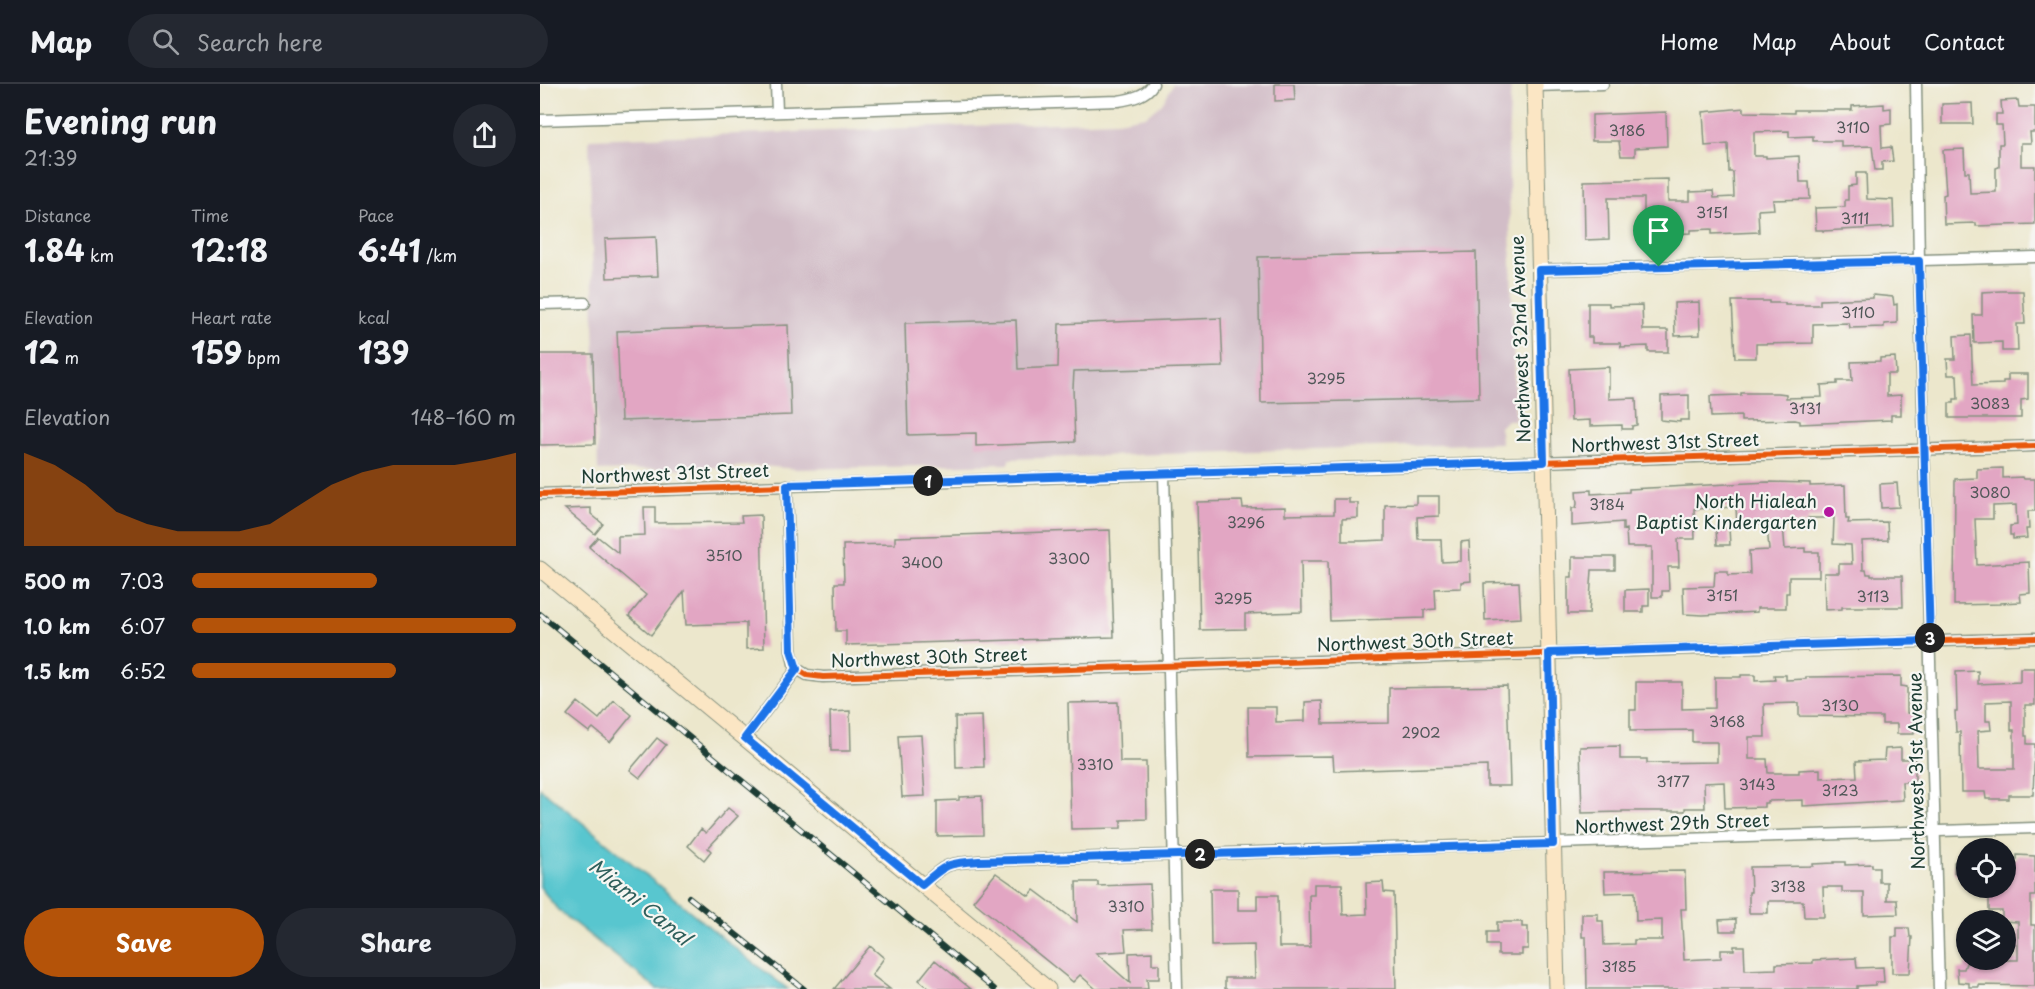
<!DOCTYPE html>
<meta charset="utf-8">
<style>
body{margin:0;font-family:"Playpen Sans",sans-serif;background:#242831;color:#f1f3f6;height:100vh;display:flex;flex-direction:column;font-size:22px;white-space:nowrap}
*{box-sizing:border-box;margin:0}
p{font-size:20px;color:#9ea1a6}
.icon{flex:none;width:33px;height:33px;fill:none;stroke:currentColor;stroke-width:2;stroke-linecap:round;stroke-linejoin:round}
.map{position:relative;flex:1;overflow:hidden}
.panel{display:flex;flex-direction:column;background:#171b24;width:540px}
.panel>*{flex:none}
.buttons{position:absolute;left:1416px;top:754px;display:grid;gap:12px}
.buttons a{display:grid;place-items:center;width:60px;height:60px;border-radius:50%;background:#171b24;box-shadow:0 2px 4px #0004;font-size:30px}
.pin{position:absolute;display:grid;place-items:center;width:51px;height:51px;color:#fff;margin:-62px -26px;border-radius:50% 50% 50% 0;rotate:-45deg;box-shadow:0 0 6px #0007}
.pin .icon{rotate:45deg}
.km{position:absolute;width:30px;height:30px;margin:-15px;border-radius:50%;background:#222;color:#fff;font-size:16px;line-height:30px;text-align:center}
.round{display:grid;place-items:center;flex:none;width:63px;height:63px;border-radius:32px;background:#242831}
.overview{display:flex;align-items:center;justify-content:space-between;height:102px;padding:0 24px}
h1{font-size:33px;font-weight:700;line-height:45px}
.stats{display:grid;grid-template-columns:repeat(3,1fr);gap:9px;height:102px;padding:6px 24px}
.stats div{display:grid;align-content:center}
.stats b{font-size:30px;font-weight:700}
.stats small{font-size:16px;font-weight:400}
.stats p{font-size:16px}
.chart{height:168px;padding:12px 24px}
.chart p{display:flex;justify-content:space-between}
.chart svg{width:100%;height:108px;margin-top:6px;fill:#b45309;opacity:.7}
.cta{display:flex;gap:12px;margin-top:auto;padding:12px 24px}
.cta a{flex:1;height:69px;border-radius:36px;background:#b45309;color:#fff;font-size:24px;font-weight:700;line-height:69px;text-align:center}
.cta a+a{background:#242831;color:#f1f3f6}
ul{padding:0 24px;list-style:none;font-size:20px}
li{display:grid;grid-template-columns:96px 72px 1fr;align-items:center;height:45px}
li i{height:15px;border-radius:8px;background:#b45309}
header{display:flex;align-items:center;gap:36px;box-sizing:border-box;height:84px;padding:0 30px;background:#171b24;border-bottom:2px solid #363941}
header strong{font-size:28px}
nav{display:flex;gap:33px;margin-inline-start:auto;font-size:21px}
.search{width:420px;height:54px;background:#242831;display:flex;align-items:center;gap:15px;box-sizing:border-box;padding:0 21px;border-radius:33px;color:#9ea1a6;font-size:22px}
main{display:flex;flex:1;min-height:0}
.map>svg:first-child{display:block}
.industrial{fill:#d2bdc7}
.water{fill:#59c6cf;stroke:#3c8282;stroke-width:1.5}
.building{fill:#e2a6c3;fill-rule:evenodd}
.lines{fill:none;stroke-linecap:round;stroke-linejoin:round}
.minor-casing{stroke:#869280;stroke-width:13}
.secondary-casing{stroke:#869280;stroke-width:17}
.minor{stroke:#fff;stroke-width:10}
.secondary{stroke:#fbe6c4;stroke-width:15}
.rail-casing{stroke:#1f3d34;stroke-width:6}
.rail{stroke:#f6f6f2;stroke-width:4;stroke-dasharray:11;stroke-linecap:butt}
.cycleway-casing{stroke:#f6f6f2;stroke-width:10}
.cycleway{stroke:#e8590c;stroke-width:6}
.route-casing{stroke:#fff;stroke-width:12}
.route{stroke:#1a73e8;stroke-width:8}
.poi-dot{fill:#b5179e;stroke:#f6f6f2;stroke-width:2}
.labels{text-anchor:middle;stroke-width:4.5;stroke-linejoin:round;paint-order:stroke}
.number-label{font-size:15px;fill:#505758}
.street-label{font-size:18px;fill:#1f3d34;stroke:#f6f6f2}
.poi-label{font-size:18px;fill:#1f3d34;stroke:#f6f6f2;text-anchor:end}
.water-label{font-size:20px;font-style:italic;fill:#2e5f5b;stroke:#f6f6f2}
</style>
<header>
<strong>Map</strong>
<div class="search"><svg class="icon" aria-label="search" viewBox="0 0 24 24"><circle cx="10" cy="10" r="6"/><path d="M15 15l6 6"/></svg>Search here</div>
<nav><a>Home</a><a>Map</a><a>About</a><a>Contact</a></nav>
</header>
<main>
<section class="panel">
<div class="overview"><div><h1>Evening run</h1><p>21:39</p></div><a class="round"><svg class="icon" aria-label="share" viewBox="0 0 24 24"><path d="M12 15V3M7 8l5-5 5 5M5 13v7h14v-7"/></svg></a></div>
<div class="stats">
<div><p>Distance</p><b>1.84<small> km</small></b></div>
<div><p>Time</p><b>12:18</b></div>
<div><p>Pace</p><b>6:41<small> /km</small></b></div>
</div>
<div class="stats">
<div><p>Elevation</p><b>12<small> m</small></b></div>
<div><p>Heart rate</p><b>159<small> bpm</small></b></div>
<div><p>kcal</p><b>139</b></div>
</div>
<div class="chart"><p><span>Elevation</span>148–160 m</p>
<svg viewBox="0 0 160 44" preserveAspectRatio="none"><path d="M0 44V6L10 11L20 19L30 30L40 35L50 38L60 38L70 38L80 35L90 27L100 19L110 14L120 11L130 11L140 11L150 9L160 6V44z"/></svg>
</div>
<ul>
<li><b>500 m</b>7:03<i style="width:57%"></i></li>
<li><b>1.0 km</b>6:07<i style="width:100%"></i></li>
<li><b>1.5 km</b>6:52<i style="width:63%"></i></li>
</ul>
<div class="cta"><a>Save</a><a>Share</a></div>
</section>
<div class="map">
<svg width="1495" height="905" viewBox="0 0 1495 905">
<rect width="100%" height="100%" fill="#f6f6f2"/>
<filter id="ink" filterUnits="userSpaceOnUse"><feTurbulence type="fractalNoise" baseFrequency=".0167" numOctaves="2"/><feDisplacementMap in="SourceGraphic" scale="12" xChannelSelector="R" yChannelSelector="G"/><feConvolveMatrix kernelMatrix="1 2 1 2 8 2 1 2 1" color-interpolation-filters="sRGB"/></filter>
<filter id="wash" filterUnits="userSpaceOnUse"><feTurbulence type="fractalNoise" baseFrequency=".008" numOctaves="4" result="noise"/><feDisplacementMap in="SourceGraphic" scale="24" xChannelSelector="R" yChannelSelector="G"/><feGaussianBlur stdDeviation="1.35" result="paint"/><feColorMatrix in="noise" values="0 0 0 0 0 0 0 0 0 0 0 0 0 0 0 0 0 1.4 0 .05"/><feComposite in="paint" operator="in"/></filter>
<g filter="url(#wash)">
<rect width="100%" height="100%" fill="#ece7cc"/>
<path class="industrial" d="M633 0H971L968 59 975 336H967L960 343 961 359 469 375V380L257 385 222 382 58 387 49 55 577 37 605 32 616 25 624 17Z"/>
<path class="water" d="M0 704 206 873 248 905H117L18 826 0 803Z"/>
<g id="blocks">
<path class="building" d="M735 0H754L755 16 735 17Z
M1478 16 1479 23H1495V48H1490L1491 59H1481V82H1495V140L1436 142V139L1404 140 1403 111 1406 110 1403 66 1424 65 1425 88H1429L1430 109 1456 108V84L1459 83V60H1463L1462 41H1456V30H1462L1461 17Z
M1432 19 1433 40H1402V20Z
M1344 20V25L1351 24V40L1341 41 1342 64 1351 63 1353 77 1342 78V86H1335L1332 62 1301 63V57H1273V52L1249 53V47L1214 48V72H1226V74L1259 72 1260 98H1269L1270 115 1233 116 1234 125 1218 126 1219 148 1172 150V145L1151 146V149L1115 150V153H1104V114H1068L1069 155 1045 156 1044 97 1128 95V117H1150V108L1173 107 1174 114 1194 113 1193 88H1189L1188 60 1165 62 1163 28 1204 24V28L1254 29V26H1312V22Z
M1126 28 1127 62 1095 64V72H1081L1079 57H1052V31Z
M1316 89H1326L1327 115 1353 116 1354 143 1283 147V146H1276L1275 124 1305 123V116H1308V102L1316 101Z
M116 153 118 192 67 194 65 155Z
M936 168 939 314 721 319 718 173Z
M1461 207H1483L1485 240H1477L1478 267H1462V258L1434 259 1433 231H1442V208Z
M1333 211 1353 213 1354 221 1357 220V239L1344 240V243L1310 244 1309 239 1273 240V259L1216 260V274H1195L1192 217H1229V219H1245V221H1280V216L1333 214Z
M1159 218 1160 251 1135 252 1134 219Z
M1048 219H1069V222L1102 221 1103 246H1128V268H1108V262L1081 263 1080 259H1052V253H1048Z
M681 234 683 283 534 287 533 304 535 358 436 362V349L368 351 365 239 476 236 478 285 518 283 519 240Z
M248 241 251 331 81 337 77 247Z
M1431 251 1433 301 1463 300V297H1468V290H1488V315L1481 316V334H1409V319H1414V315H1418L1417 291H1408L1407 275H1415L1414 252Z
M0 270H53L55 360 0 361Z
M1355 273 1356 290H1347V312L1361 311V331H1351V336L1260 340V337L1255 336 1201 337V332L1171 333 1170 312 1201 311V309H1238L1246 310V314L1282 313 1281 301 1297 300V297H1312L1311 278 1340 277V274Z
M1069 283V315L1096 314 1097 341 1092 342V345H1082V341L1050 342V336L1031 337 1029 285Z
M1149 311V336H1140V338L1121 336V312Z
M1463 384V394L1482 393 1483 395H1495V427H1488L1489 445H1486L1487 454 1473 455V451H1470V442L1477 441 1476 421 1453 422V435H1435L1437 481 1489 478 1490 509 1480 510 1481 518 1460 519V520L1414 521 1415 395 1437 394V385Z
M1228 398 1270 399V402L1305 401 1306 435H1309L1308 439 1347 438 1348 456 1322 457 1323 486H1326L1327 490H1331V492H1362L1363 523H1302V525L1285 526 1284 489H1299V480H1312L1311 461 1293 460 1294 434H1268V440H1243L1245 465 1265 464V468H1279V493H1249V509H1246V524H1217V528L1163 531 1144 530 1143 503 1174 502 1175 487H1188V491L1210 490 1209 467 1229 466 1227 441 1197 442 1196 423 1154 425 1155 455H1138L1139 483H1128L1129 507H1122V513H1112V463H1087L1086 445 1083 446V438L1032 442V424H1036L1037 420 1036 407 1051 406V410L1089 408V405Z
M1357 399 1359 423 1341 424 1340 400Z
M876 412H899V432L877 433 878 455H901L902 478 921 477V458L929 457 931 497 921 498V504L895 505 896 525 884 526V534L790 537 788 477H761L762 528 705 530V545L660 546 657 418 702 417 703 424 745 423V431L794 430V415H809V419H818V434L802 435V457H822L845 456V421L876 420Z
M104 423H115V439L202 438 201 432 221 431 224 564 206 565V539L146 541 144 507 111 551 89 532 106 511 49 463 58 453 78 469V452L105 451Z
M51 424V430L63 440 55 450 25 425Z
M1176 444H1189L1190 461H1177Z
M570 446 574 553 306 561V547H296L295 499H304L303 461 355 460V453Z
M1032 473H1075V486H1052L1049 530H1028V493H1032Z
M979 498 981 534 945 536 944 499Z
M1109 505V522H1103V528H1085V506Z
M1480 584H1495V621H1485V652H1487V660H1495L1493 711H1469V715H1446L1445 708H1421L1420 648H1416L1415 627H1417L1416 588 1438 587V600L1480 598ZM1471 617V646H1474V685H1439L1438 647 1451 646 1450 637H1446V618Z
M1201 591H1215V597L1235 596 1234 591H1246V596L1266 595V593L1361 592V602L1367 603V629L1375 630 1374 650H1357V640H1342V633L1259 632V619L1224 620 1225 653H1209V675H1227L1228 689H1259V686L1280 685V694L1317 693 1316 677 1344 676 1345 665 1361 664V675H1375V698H1362L1363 716 1263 722V716L1228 717V719H1224V723L1185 724 1184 698 1164 699 1165 724H1145V727H1082V728L1042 729 1040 663 1080 662V675H1107V679L1177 678V658H1152V646L1090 647V626H1096V598H1142V625L1175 624V593H1201Z
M967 602 970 702H947V682L794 687 793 672 709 673 708 623H736V638L765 637V618L782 617 783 640 849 639V604Z
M74 616 92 631 70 658 53 644 49 648 27 631 38 618 59 635Z
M578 618 580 678H606L607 735 581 736V744L531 745 528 619Z
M310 627 311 667H291L290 628Z
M442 632 444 683 416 684 415 633Z
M381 651 385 712 362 713 358 652Z
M117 654 126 661 100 694 90 686Z
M442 712 443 751 397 752V717L419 716V713Z
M188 724 198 732 168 764 171 767 164 776 148 762 161 745 166 749Z
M1477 771 1495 772V812H1491V841H1495V902L1439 901V903H1429V899L1418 898 1417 885H1424L1426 879 1453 878V876H1478V838L1462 837V827H1449V804H1466V775H1477Z
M1426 774V792L1414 789V778Z
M1294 778H1305V781L1332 780V783H1339V798H1347V816H1357L1358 830 1324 831V808H1302V803H1283L1284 833H1264L1263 817H1228V829H1209V808H1211L1210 783 1273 782V780L1294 779Z
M1145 787 1146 825H1141L1144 876 1181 874V866H1194V862H1204L1205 886 1236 885V880L1273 879V876L1316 874 1317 884 1343 883 1344 898H1335V901L1317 902V905H1047L1046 853H1042V830H1058V837H1063L1064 861 1094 860V856H1122V836L1096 837 1095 808 1065 809 1064 788Z
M456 789 489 812 494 806 537 838 536 798H558V802L610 800 612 845 584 846 586 867 556 869 590 899 589 869 612 868V880H619V895H607L608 905H556L540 891 533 898 433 817Z
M843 798 844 808 854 809 856 905H685V894H715L714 861 671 862 670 805H698V826H717V811H738L739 863H770L769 811H774V800H802L803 831 827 830 826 799Z
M1196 835V847H1180L1179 836Z
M957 838H982V843H988V865H982V871H958V861H947V848H957Z
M1357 844H1369L1370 853H1372L1370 889H1352V853H1357Z
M330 862 344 874 332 891 350 905H294Z
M395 876 431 905H390L379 896Z"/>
</g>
</g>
<g filter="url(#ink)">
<use href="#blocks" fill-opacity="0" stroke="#869280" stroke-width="1.5"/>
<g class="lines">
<g class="minor-casing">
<path id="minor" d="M236 0 237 28
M1376 0 1379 177 1399 905
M995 2 1063 0
M0 36 578 17C591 15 606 12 613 0
M999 186 1495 173
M0 220 45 219
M624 390 637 905
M247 401 251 566 254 580 257 585
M0 410 1495 362
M257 585 267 591 283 593 1495 554
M205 654 257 585
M382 801C406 780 407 779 439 777L1495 744"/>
</g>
<g class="secondary-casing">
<path id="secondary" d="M995 0 1017 905
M0 485 508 905"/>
</g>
<use href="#minor" class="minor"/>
<use href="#secondary" class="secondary"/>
<g class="rail-casing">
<path id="rail" d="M0 530 454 905
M149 813 264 905"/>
</g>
<use href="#rail" class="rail"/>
<g class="cycleway-casing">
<path id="cycleway" d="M0 410 1495 362
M257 585 267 591 283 593 1495 554"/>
</g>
<use href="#cycleway" class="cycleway"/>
</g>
</g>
<g class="lines" filter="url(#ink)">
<g class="route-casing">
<path id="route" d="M1379 177 1390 557 1009 569 1013 760 439 777C407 779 406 780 382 801L205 654 257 585 251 566 247 401 1004 378 999 186Z"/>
</g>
<use href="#route" class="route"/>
</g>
<circle class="poi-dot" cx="1289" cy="428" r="6"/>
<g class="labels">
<g class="number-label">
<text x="1313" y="49">3110</text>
<text x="1087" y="52">3186</text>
<text x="1172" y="134">3151</text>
<text x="1315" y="140">3111</text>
<text x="1318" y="234">3110</text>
<text x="786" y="300">3295</text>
<text x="1450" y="325">3083</text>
<text x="1265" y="330">3131</text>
<text x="1450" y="414">3080</text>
<text x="1067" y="426">3184</text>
<text x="706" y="444">3296</text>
<text x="184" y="477">3510</text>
<text x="529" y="480">3300</text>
<text x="382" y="484">3400</text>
<text x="1182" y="517">3151</text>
<text x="1333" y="518">3113</text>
<text x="693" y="520">3295</text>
<text x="1300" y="627">3130</text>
<text x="1187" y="643">3168</text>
<text x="881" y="654">2902</text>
<text x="555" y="686">3310</text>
<text x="1133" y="703">3177</text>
<text x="1217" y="706">3143</text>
<text x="1300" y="712">3123</text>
<text x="1248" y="808">3138</text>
<text x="586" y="828">3310</text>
<text x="1079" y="888">3185</text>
</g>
<g class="street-label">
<text transform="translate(981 255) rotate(-92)" y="6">Northwest 32nd Avenue</text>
<text transform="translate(1125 359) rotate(-2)" y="6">Northwest 31st Street</text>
<text transform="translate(135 390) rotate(-2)" y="6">Northwest 31st Street</text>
<text transform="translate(875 558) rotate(-2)" y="6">Northwest 30th Street</text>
<text transform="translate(389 574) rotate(-2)" y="6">Northwest 30th Street</text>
<text transform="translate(1377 687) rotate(-91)" y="6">Northwest 31st Avenue</text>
<text transform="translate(1132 740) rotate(-2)" y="6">Northwest 29th Street</text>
</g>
<g class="poi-label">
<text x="1277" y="424">North Hialeah<tspan x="1277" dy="21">Baptist Kindergarten</tspan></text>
</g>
<g class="water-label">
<text transform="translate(100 818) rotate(39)" y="7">Miami Canal</text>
</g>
</g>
</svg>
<div class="buttons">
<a><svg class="icon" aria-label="locate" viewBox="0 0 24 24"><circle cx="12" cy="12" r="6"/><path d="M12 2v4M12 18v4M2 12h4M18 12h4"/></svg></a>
<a><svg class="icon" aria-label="layers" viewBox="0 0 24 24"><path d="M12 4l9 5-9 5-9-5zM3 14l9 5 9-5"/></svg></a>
</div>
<div class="pin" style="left:1119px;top:183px;background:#1e9e55"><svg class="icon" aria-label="arrive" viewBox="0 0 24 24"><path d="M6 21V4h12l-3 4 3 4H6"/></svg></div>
<b class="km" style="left:388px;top:397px">1</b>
<b class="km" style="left:660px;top:770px">2</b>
<b class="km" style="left:1390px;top:554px">3</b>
</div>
</main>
